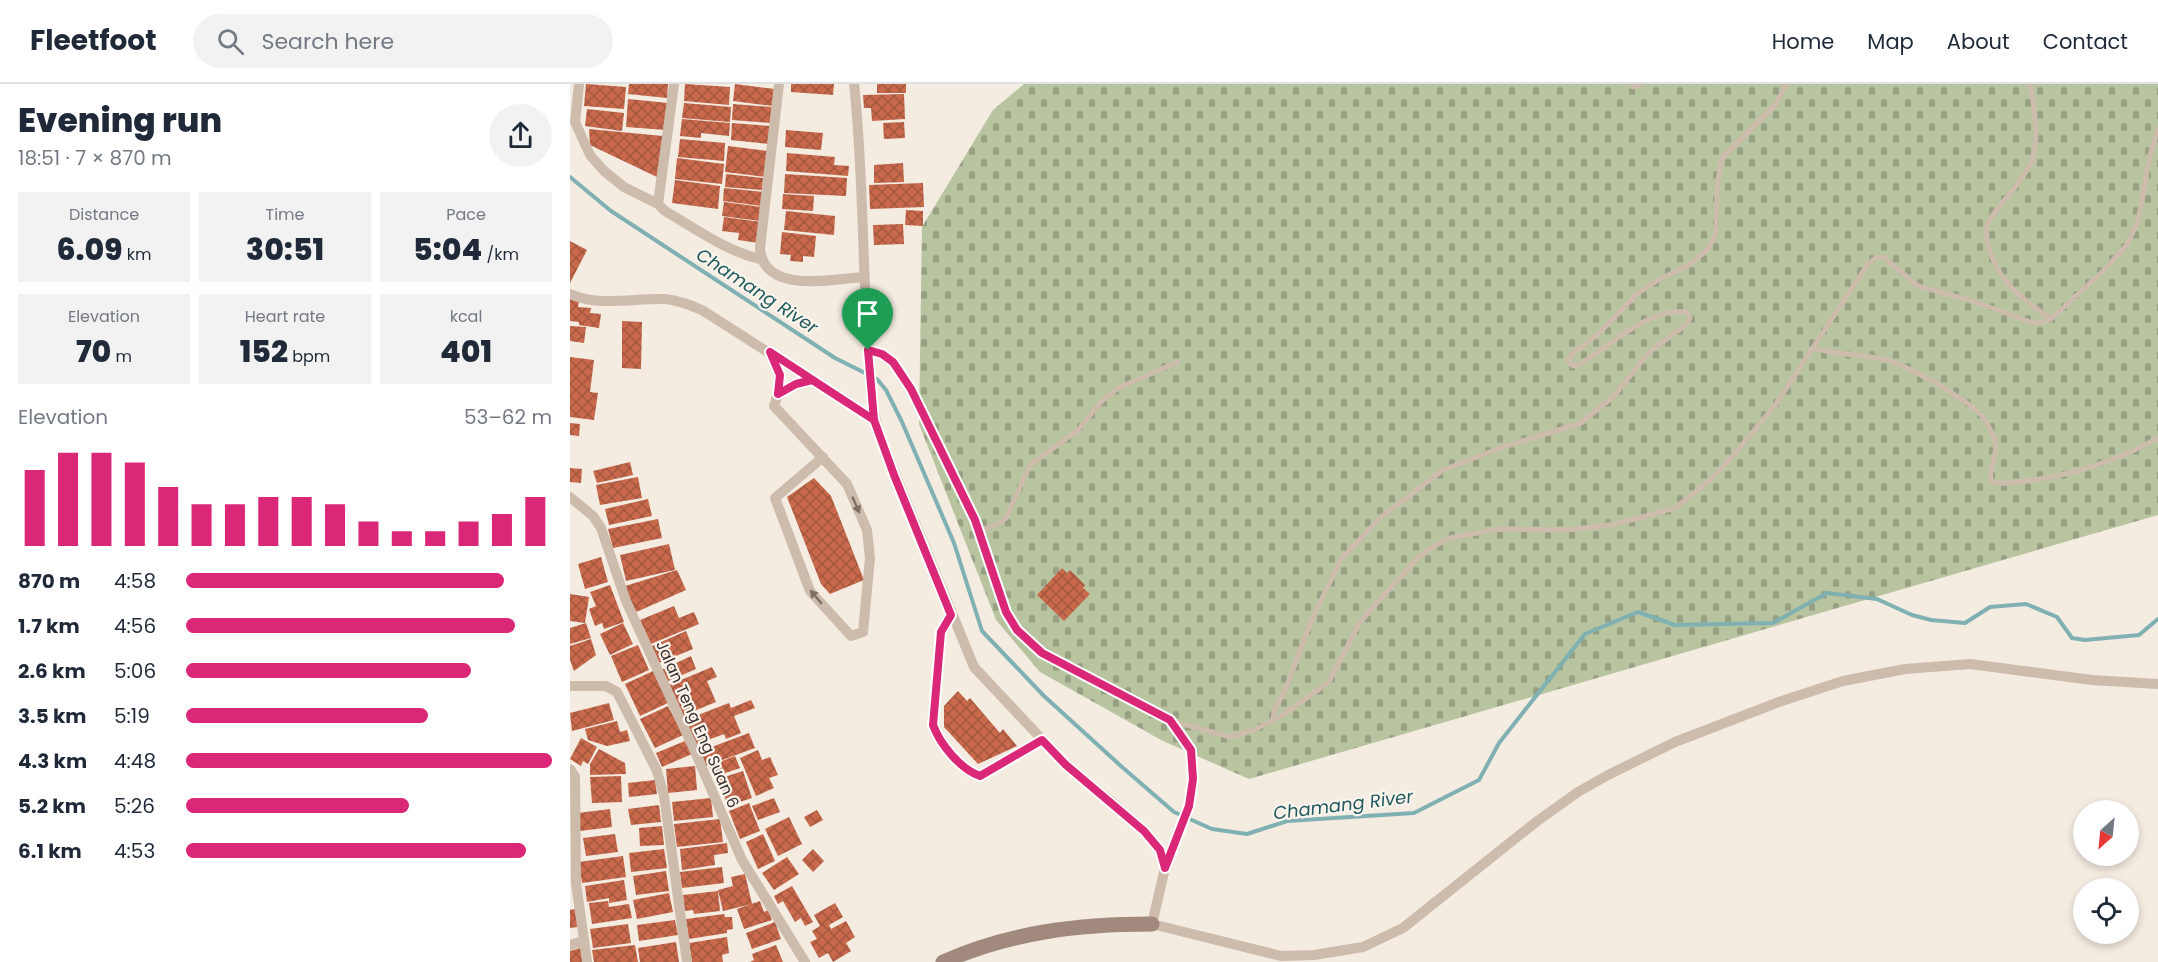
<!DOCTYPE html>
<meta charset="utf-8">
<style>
body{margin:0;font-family:Poppins,sans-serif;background:#f2f2f3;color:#1f2937;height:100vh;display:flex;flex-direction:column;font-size:22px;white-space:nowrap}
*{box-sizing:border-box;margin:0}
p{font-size:20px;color:#747a83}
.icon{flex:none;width:33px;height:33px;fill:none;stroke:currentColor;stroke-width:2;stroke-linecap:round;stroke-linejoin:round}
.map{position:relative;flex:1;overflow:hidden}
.details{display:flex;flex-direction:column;background:#fff;width:570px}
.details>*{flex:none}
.needle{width:39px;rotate:207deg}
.controls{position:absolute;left:1503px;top:716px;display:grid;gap:12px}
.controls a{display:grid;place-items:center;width:66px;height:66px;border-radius:50%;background:#fff;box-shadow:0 3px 9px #0003;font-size:30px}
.pin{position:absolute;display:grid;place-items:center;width:51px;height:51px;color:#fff;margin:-62px -26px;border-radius:50% 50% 50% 0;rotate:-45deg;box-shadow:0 0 6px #0007}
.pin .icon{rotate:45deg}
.round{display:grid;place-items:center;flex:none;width:63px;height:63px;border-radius:32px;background:#f2f2f3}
.summary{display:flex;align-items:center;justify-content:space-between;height:102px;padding:0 18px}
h1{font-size:33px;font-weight:800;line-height:45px}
.stats{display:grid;grid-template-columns:repeat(3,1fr);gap:9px;height:102px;padding:6px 18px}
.stats div{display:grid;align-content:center;border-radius:0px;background:#f2f2f3;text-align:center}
.stats b{font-size:30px;font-weight:800}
.stats small{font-size:16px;font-weight:400}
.stats p{font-size:16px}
.chart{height:168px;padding:12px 18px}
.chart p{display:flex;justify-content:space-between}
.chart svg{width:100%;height:108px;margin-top:6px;stroke:#db2777;stroke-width:6}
ul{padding:0 18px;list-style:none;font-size:20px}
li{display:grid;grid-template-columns:96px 72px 1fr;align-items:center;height:45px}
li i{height:15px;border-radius:8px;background:#db2777}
header{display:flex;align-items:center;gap:36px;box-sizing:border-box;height:84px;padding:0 30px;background:#fff;border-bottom:2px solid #e0e1e3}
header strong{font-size:28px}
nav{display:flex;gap:33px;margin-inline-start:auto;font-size:21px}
.search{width:420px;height:54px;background:#f2f2f3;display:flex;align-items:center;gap:15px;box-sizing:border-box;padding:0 21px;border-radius:33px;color:#747a83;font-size:22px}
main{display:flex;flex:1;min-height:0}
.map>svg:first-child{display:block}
.cemetery{fill:url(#cemetery-stones)}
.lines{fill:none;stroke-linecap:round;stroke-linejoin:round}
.stream{stroke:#7fb0b2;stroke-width:4}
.building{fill:url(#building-cross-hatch)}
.lane{stroke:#cdbbac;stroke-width:5}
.street{stroke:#cdbbac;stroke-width:10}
.secondary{stroke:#a18a7d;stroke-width:15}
.oneway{fill:#7d6f65}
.route-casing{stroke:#fff;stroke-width:12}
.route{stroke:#db2777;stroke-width:8}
.labels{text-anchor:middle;stroke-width:4.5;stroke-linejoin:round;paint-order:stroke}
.street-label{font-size:16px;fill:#3b302b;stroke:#fbf5ee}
.water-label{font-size:18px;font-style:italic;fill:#1f5a5e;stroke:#fbf5ee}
</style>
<header>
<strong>Fleetfoot</strong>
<div class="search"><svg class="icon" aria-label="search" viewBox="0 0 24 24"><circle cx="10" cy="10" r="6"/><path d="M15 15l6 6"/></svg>Search here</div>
<nav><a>Home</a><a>Map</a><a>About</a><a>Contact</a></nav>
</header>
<main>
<section class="details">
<div class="summary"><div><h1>Evening run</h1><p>18:51 · 7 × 870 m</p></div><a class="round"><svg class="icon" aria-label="share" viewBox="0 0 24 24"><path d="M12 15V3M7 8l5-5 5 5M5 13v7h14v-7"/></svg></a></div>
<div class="stats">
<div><p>Distance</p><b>6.09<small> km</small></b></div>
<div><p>Time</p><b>30:51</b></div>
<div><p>Pace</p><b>5:04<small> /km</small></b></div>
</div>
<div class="stats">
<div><p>Elevation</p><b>70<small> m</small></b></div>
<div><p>Heart rate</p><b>152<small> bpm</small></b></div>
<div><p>kcal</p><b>401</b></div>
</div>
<div class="chart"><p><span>Elevation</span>53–62 m</p>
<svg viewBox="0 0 160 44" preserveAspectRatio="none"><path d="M5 44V13M15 44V6M25 44V6M35 44V10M45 44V20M55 44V27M65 44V27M75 44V24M85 44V24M95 44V27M105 44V34M115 44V38M125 44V38M135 44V34M145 44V31M155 44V24"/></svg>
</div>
<ul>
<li><b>870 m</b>4:58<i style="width:87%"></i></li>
<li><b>1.7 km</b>4:56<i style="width:90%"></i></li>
<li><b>2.6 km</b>5:06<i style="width:78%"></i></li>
<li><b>3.5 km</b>5:19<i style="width:66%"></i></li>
<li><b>4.3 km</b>4:48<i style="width:100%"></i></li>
<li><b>5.2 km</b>5:26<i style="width:61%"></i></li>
<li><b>6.1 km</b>4:53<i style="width:93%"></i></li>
</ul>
</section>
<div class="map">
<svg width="1588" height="878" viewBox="0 0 1588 878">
<defs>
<pattern id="cemetery-stones" width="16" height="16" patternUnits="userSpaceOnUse" patternTransform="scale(1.5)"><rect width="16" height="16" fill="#b8c4a0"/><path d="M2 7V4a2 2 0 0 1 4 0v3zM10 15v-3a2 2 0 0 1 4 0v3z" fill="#97a083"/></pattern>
<pattern id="building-cross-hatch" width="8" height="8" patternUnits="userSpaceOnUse" patternTransform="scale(1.5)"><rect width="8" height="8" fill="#c8694b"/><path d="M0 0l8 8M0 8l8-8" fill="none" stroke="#a4573f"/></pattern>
</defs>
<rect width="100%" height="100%" fill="#f4ebe1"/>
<path class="cemetery" d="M454 0H1588V431L679 695 593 657 470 588 426 536 349 340 352 143 423 26Z"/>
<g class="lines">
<path class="stream" d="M0 93 41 127 265 274 307 295 316 306 332 338 384 459 412 547 474 612 552 683 604 728 642 745 677 750 717 737 844 729 909 696 929 659 1015 550 1068 528 1105 541 1203 539 1257 509 1307 515 1342 531 1361 536 1395 539 1420 523 1456 520 1487 533 1502 554 1515 556 1569 551 1588 535"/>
</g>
<path class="building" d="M16 0 56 3 54 25 14 22Z
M59 0H98L97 14 58 10Z
M115 0 160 3 159 21 114 17Z
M165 0 205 5 203 22 163 17Z
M221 0H264L263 11 221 8Z
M307 0H336V9H307Z
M334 10 335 35 302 37 301 24H294L293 11Z
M58 15 98 19 96 46 56 43Z
M114 19 161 23 160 38 112 34Z
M163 20 202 23 200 39 162 36Z
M17 25 54 29 52 47 15 42Z
M112 35 160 39 159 52 131 49V54L110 52Z
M334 38 335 54 314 55 313 39Z
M162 39 200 42 199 60 161 56Z
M19 45 93 52 89 94 20 61Z
M216 46 253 49 251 66 215 63Z
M110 55 155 59 154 77 108 73Z
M158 62 199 67 196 93 155 88Z
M217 69 265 73 264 81 279 82 278 92 216 87Z
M107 74 154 80 152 100 105 95Z
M333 79 334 98 304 99V81Z
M156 90 193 94 192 106 155 103Z
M215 90 277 94 276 112 214 109Z
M105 96 150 102 148 125 102 119Z
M353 99 354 123 300 125 299 101Z
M154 104 194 108 192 122 153 117Z
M213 110 244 112 243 127 212 125Z
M154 118 192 123 190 137 152 132Z
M336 126 353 127V142L335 141Z
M216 127 265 132 264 151 214 146Z
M154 133 191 138 189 159 168 156 169 149 152 147Z
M333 140 334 160 304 161 303 141Z
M212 148 246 152 244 173 233 172V178L220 177 221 171 210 170Z
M0 157 17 166 0 199Z
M0 211 9 215 8 223 21 224 20 229 31 230 29 244 9 241V238L0 237Z
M52 237 72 238 71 285 52 284Z
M0 242 16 243 14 259 0 257Z
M0 273 24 276 20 308 28 309 24 336 0 333Z
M0 339 10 340 9 352 0 351Z
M60 378 63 391 27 399 23 387Z
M0 384 12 385 11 399 0 398Z
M68 393 72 414 30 421 26 401Z
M244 394 261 412 294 496 260 510 251 500 217 413Z
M78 415 82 432 39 441 35 425Z
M88 435 92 454 43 464 38 445Z
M99 460 105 486 56 497 50 471Z
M31 473 38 498 15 505 8 480Z
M492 484 497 489 500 486 515 501 513 504 520 510 494 537 467 511Z
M107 486 116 506 64 529 52 503Z
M40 501 54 538 34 545 32 539 25 542 19 525 26 522 20 508Z
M0 510 19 513 15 539 0 537Z
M104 522 109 534 124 528 129 540 81 560 70 536Z
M16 539 21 554 0 560V544Z
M53 539 63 560 40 571 30 550Z
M116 547 123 565 89 579 82 562Z
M21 555 26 571 4 587 0 576V562Z
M68 561 79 586 52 598 41 572Z
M121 572 126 585 96 598 91 586Z
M142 583 147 593 137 597 146 618 112 632 99 601Z
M83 587 98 619 70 632 55 600Z
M388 607 397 617 400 614 430 649 433 645 447 662 408 680 374 643V622Z
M181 616 185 624 164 632 171 649 156 655 154 650 125 661 115 636 159 619 161 624Z
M39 619 44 636 2 647 0 629Z
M98 622 113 651 85 664 70 635Z
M47 637 50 648 57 646 60 657 37 662 18 656 15 645Z
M179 649 185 664 136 682 131 667Z
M11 654 27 663 18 680 13 677 11 682 0 675Z
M115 657 122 670 92 683 86 669Z
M29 665 55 679 56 690 20 691V680Z
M188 666 192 676 200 673 208 691 199 694 204 704 186 712 170 674Z
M165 672 170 684 144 693 139 682Z
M125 682 127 706 98 709 96 685Z
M173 687 182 714 158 722 148 695Z
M51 692 52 718 22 719 20 693Z
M85 696 87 710 59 713 58 699Z
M141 714 143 733 104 737 102 718Z
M204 714 210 728 188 736 182 722Z
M179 719 190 747 170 755 159 727Z
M89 721 91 738 61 741 58 725Z
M40 725 42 743 10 747 8 729Z
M247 726 253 736 240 743 234 733Z
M219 733 232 760 208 772 195 745Z
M150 735 153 758 107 763 104 740Z
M92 742 94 761 70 762 69 744Z
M45 750 48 768 16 772 13 754Z
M193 750 205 777 188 785 176 758Z
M157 759 158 769 144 771 145 781 112 786 110 765Z
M94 765 97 784 61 788 59 769Z
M243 765 254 777 243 788 232 776Z
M53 772 56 793 12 799 9 778Z
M217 773 229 790 204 806 192 789Z
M152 783 154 799 112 804 110 788Z
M96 787 99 807 66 811 63 792Z
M175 790 182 820 153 827 148 806 163 802 161 793Z
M54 796 57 816 39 819V814L17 818 15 802Z
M222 802 243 838 235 842 231 834 225 838 213 817 208 820 204 812Z
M148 807 150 827 124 830 123 826 115 827 113 811Z
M99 809 103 828 67 835 63 816Z
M38 817 39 823 59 820 62 834 22 840 19 819Z
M190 817 194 828 198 826 202 836 174 845 167 825Z
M265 819 273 833 259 841 261 845 276 837 285 853 276 859 281 867 263 878 258 869 249 874 240 858 247 855 242 847 250 842 244 831Z
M5 825 8 843 0 844V826Z
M154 830 155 833H162L163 845 157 846V849L119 855 116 835Z
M105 836 108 851 69 857 67 841Z
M205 838 211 855 182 865 176 849Z
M58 840 61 859 23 864 20 845Z
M157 853 159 869 152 871 153 878H122L119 859Z
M106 858 109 878H70L68 864Z
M65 861 68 878H24L22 866Z
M206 861 213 878H180L184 876 182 870Z
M10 864 14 878H0V867Z"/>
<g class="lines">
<path class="lane" d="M1460 0C1464 20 1469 54 1463 73 1455 97 1434 113 1421 134 1415 142 1416 150 1418 160 1426 196 1452 215 1481 235
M1063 3 1070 0
M1244 264C1266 271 1289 270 1312 275 1334 279 1397 315 1412 332 1417 339 1422 348 1425 356 1429 370 1418 384 1421 397L1425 399C1435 400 1446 398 1457 397 1504 391 1547 377 1588 354
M298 266 312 270 323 278 341 305 393 410 405 436 436 528 447 546 472 569 599 636 621 666 623 695 619 722 596 780
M408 447 428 440 436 434 460 381 508 346 532 317 548 304 608 278
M599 636 660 653 684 646 713 631 759 598 790 538 842 480 857 466 880 454 928 445 997 446 1046 440 1105 424 1139 397 1162 373 1206 320 1298 180 1307 173H1313L1348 202 1403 217 1460 238 1469 239 1481 235 1533 187 1557 161 1568 137 1580 71 1588 45
M703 637 704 627 716 604 742 535 771 475 811 433 873 386 930 364 1011 339 1045 311 1079 268 1117 240 1120 233 1116 228C1080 223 1039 262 1010 280L1004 282 1000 280 998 276 1004 268 1027 251 1068 209 1088 196 1119 181 1138 165 1146 149 1147 102 1152 74 1206 20 1216 0"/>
<path class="street" d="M9 0 5 38 20 71 34 87 54 103 88 120
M104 0 88 120 95 127C123 143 159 169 191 175
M209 0 190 164C193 211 263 195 294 193
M284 0C293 81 292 163 297 244 299 283 299 321 312 358L404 583 496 681 542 718 574 747 590 766 595 784 582 840 711 872 744 871 793 863 833 844 966 738 1008 708 1038 691 1105 658 1209 618 1273 597 1335 585 1400 580 1522 596 1588 600
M0 210C30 223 63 214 95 215 108 216 120 221 132 226L304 336
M200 269C211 289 212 300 204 322L277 400 297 446 300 474 293 548 281 552 240 507 205 414 253 373
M208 310 226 300 242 296
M0 413 23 432 31 444 56 517 123 663 172 776 235 878
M381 531 371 548 363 641C370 660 390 685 409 692L472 656
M0 602H36L47 608 87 687 94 712 117 878
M0 685 5 693 6 799 17 878
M0 861 13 857"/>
<path class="secondary" d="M373 878C441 848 509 840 582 840"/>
</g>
<defs><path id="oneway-solid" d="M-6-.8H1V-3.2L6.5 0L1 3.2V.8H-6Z" transform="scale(1.5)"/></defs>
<g class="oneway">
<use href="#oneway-solid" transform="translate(286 421) rotate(66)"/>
<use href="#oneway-solid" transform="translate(246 513) rotate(-130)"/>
</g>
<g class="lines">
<g class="route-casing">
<path id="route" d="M298 266 304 336 200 268 210 291 208 310 226 300 242 296 304 336 324 391 381 531 371 548 363 641C370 660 390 685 410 692L472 656 496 681 574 747 590 766 595 784 619 722 623 695 621 666 600 636 472 569 447 546 436 528 405 436 341 305 323 278 312 270 298 266"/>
</g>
<use href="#route" class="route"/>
</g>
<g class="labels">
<g class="street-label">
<text transform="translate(128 640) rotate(66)" y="6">Jalan Teng Eng Suan 6</text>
</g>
<g class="water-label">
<text transform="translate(187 207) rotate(33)" y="6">Chamang River</text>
<text transform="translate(773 721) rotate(-7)" y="6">Chamang River</text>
</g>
</g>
</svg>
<div class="controls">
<a><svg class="needle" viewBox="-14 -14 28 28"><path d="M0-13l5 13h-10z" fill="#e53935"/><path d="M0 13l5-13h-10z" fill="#747a83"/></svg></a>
<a><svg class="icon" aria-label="locate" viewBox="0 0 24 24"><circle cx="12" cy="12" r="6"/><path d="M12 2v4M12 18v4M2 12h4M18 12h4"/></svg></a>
</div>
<div class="pin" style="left:298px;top:266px;background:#1e9e55"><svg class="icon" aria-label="arrive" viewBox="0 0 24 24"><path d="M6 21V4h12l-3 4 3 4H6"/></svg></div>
</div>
</main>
